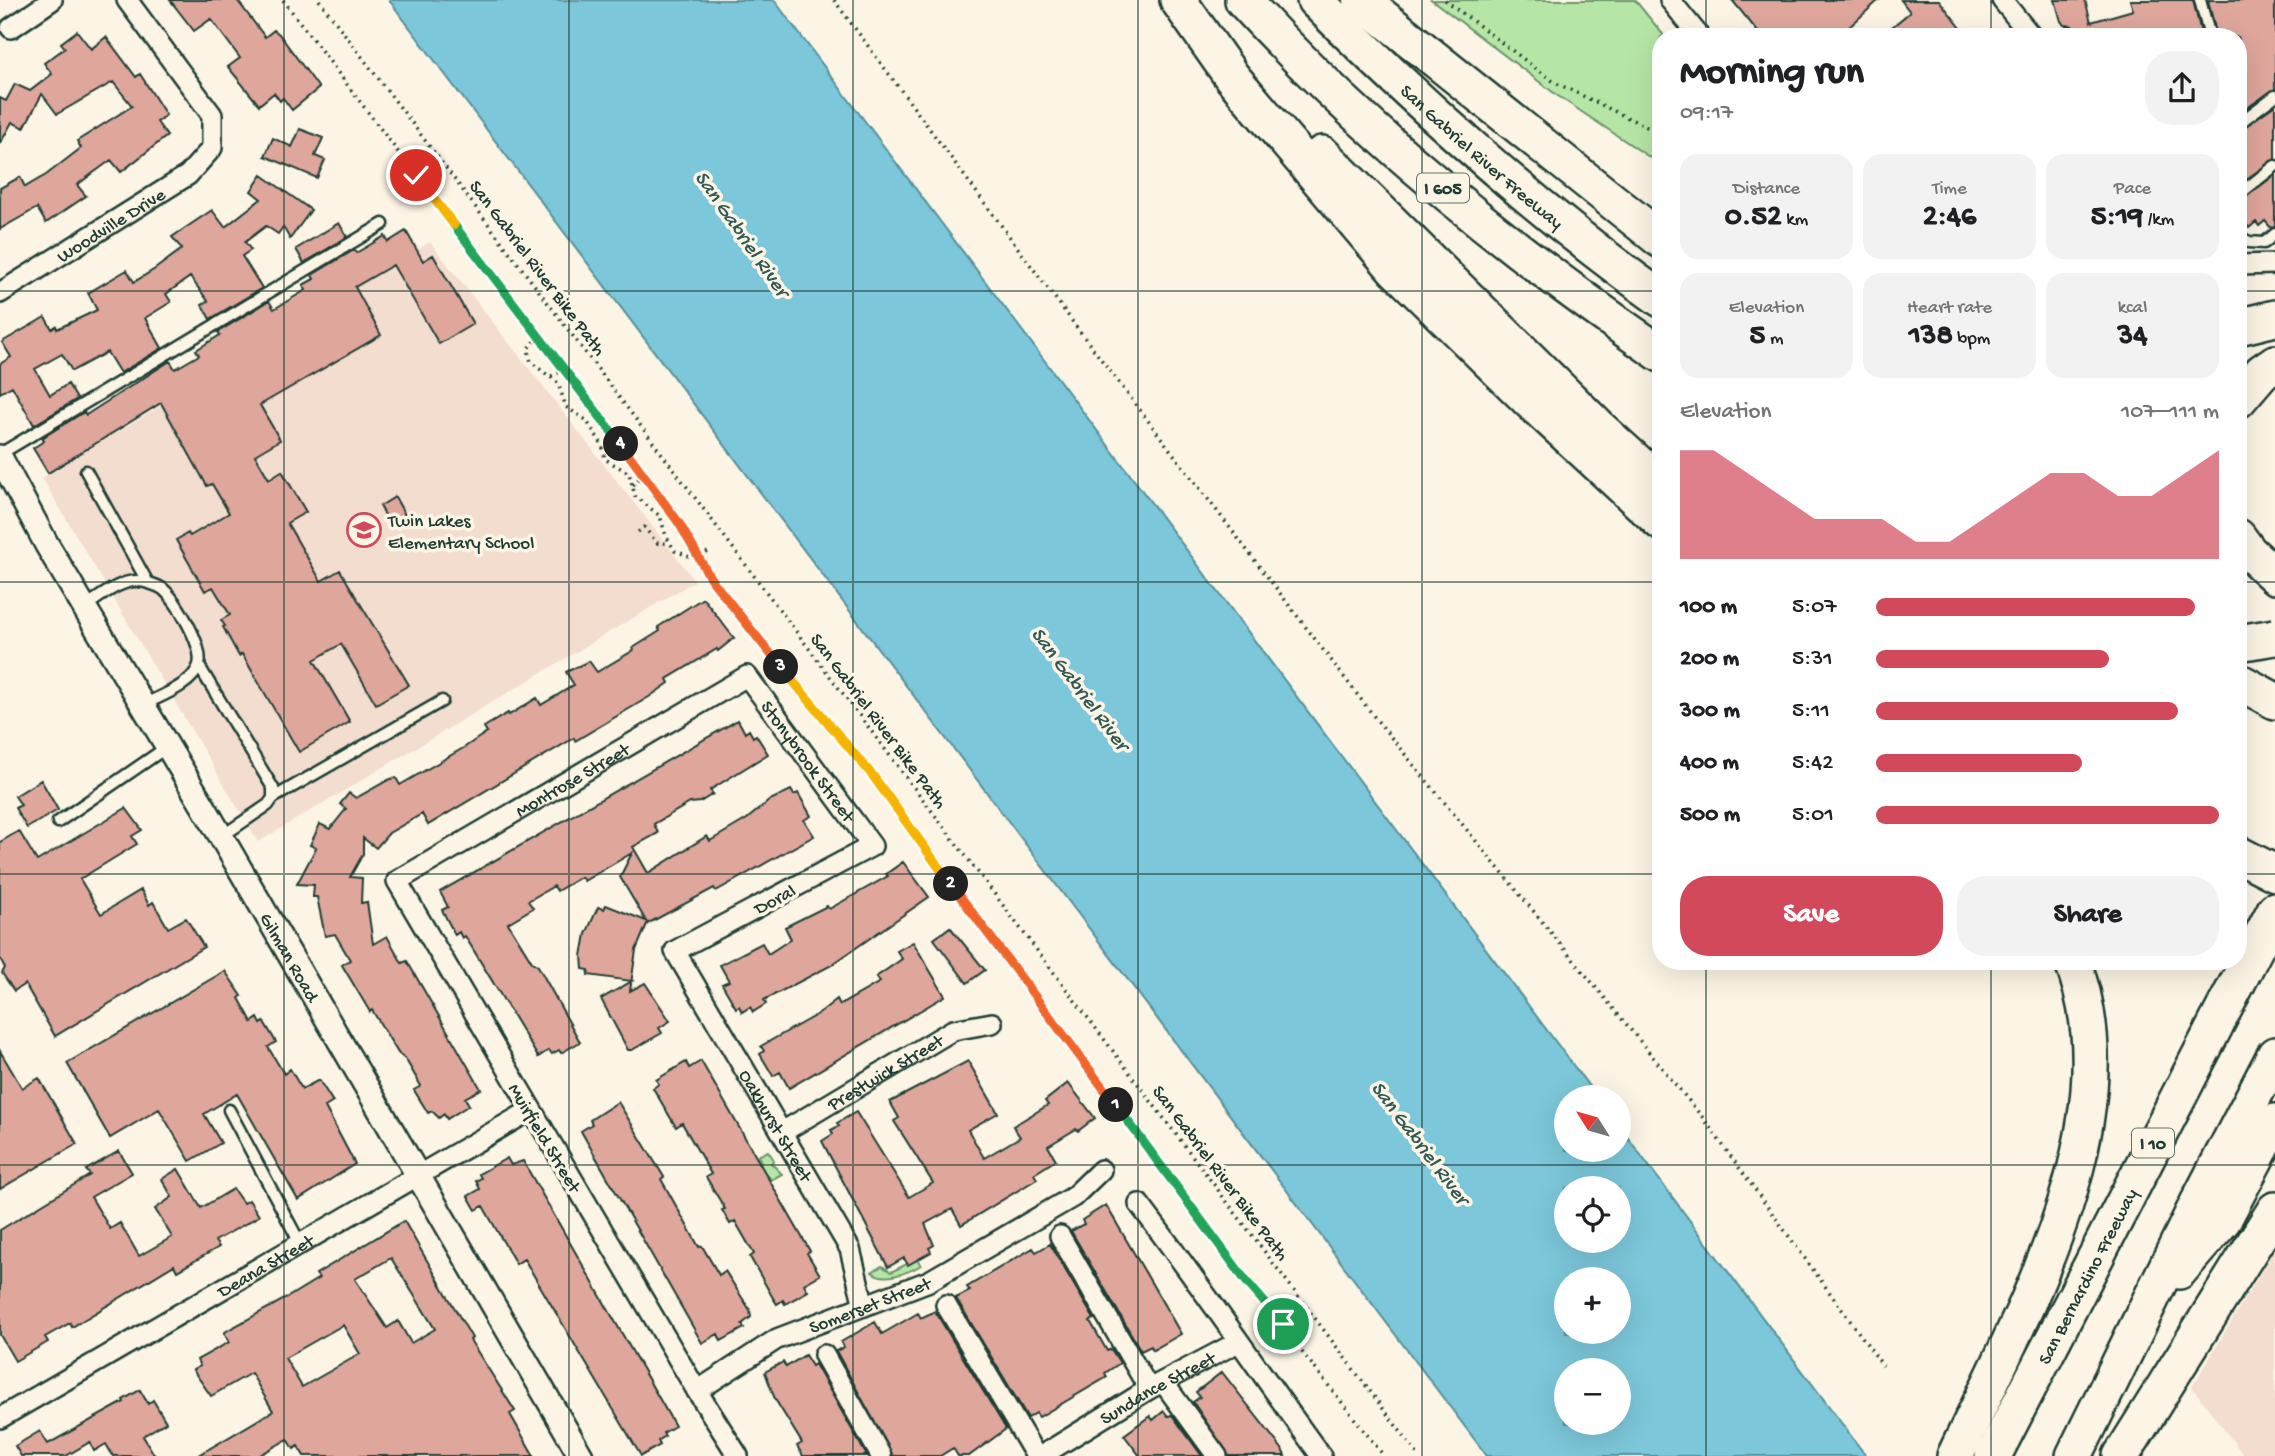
<!DOCTYPE html>
<meta charset="utf-8">
<style>
body{margin:0;font-family:"Gochi Hand",sans-serif;background:#f2f2f2;color:#202124;height:100vh;display:flex;flex-direction:column;font-size:26px;white-space:nowrap}
*{box-sizing:border-box;margin:0}
p{font-size:23px;color:#757577}
.icon{flex:none;width:38px;height:38px;fill:none;stroke:currentColor;stroke-width:2;stroke-linecap:round;stroke-linejoin:round}
.map{position:relative;flex:1;overflow:hidden}
.sheet{position:absolute;left:1652px;top:28px;width:595px;height:942px;display:flex;flex-direction:column;background:#fff;border-radius:28px;box-shadow:0 7px 28px #0002}
.sheet>*{flex:none}
.needle{width:46px;rotate:307deg}
.fabs{position:absolute;left:1554px;top:1085px;display:grid;gap:14px}
.fabs a{display:grid;place-items:center;width:77px;height:77px;border-radius:50%;background:#fff;box-shadow:0 7px 28px #0002;font-size:35px}
.pin{position:absolute;display:grid;place-items:center;width:60px;height:60px;color:#fff;margin:-30px;border:4px solid #fff;border-radius:50%;box-shadow:0 2px 7px #0007}
.km{position:absolute;width:35px;height:35px;margin:-18px;border-radius:50%;background:#222;color:#fff;font-size:19px;line-height:35px;text-align:center}
.round{display:grid;place-items:center;flex:none;width:74px;height:74px;border-radius:28px;background:#f2f2f2}
.headline{display:flex;align-items:center;justify-content:space-between;height:119px;padding:0 28px}
h1{font-size:38px;font-weight:700;line-height:52px}
.metrics{display:grid;grid-template-columns:repeat(3,1fr);gap:10px;height:119px;padding:7px 28px}
.metrics div{display:grid;align-content:center;border-radius:18px;background:#f2f2f2;text-align:center}
.metrics b{font-size:30px;font-weight:700}
.metrics small{font-size:19px;font-weight:400}
.metrics p{font-size:19px}
.chart{height:196px;padding:14px 28px}
.chart p{display:flex;justify-content:space-between}
.chart svg{width:100%;height:126px;margin-top:7px;fill:#d1495b;opacity:.7}
.button{display:flex;gap:14px;margin-top:auto;padding:14px 28px}
.button a{flex:1;height:80px;border-radius:28px;background:#d1495b;color:#fff;font-size:28px;font-weight:700;line-height:80px;text-align:center}
.button a+a{background:#f2f2f2;color:#202124}
ul{padding:0 28px;list-style:none;font-size:23px}
li{display:grid;grid-template-columns:112px 84px 1fr;align-items:center;height:52px}
li i{height:18px;border-radius:9px;background:#d1495b}
.map>svg:first-child{display:block}
.built{fill:#f3ddcf}
.green{fill:#b6e6a5;stroke:#6a926c;stroke-width:2}
.water{fill:#7bc7da;stroke:#569098;stroke-width:2;fill-rule:evenodd}
.building{fill:#dfa69c;stroke:#1f3d34;stroke-width:2;fill-rule:evenodd}
.lines{fill:none;stroke-linecap:round;stroke-linejoin:round}
.service-casing{stroke:#1f3d34;stroke-width:15}
.minor-casing{stroke:#1f3d34;stroke-width:24}
.tertiary-casing{stroke:#1f3d34;stroke-width:28}
.motorway-casing{stroke:#1f3d34;stroke-width:40}
.path{stroke:#1f3d34;stroke-width:3.5;stroke-dasharray:2 5;stroke-linecap:butt}
.service{stroke:#fcf5e5;stroke-width:10}
.minor{stroke:#fcf5e5;stroke-width:19}
.tertiary{stroke:#fcf5e5;stroke-width:23}
.motorway{stroke:#fcf5e5;stroke-width:35}
.motorway-bridge-casing{stroke:#1f3d34;stroke-width:40;stroke-linecap:butt}
.motorway-bridge{stroke:#fcf5e5;stroke-width:35}
.split-1-casing{stroke:#fff;stroke-width:14}
.split-2-casing{stroke:#fff;stroke-width:14}
.split-3-casing{stroke:#fff;stroke-width:14}
.split-4-casing{stroke:#fff;stroke-width:14}
.split-5-casing{stroke:#fff;stroke-width:14}
.split-6-casing{stroke:#fff;stroke-width:14}
.split-1{stroke:#22a559;stroke-width:9}
.split-2{stroke:#f0652b;stroke-width:9}
.split-3{stroke:#f5b400;stroke-width:9}
.split-4{stroke:#f0652b;stroke-width:9}
.split-5{stroke:#22a559;stroke-width:9}
.split-6{stroke:#f5b400;stroke-width:9}
.grid{fill:none;stroke:#1f3d34;stroke-width:2;stroke-opacity:0.55}
.labels{text-anchor:middle;stroke-width:7;stroke-linejoin:round;paint-order:stroke}
.shield{fill:#fcf5e5;stroke:#617469;stroke-width:2}
.shield-label{font-size:18px;font-weight:bold;fill:#1f3d34}
.street-label{font-size:19px;fill:#1f3d34;stroke:#fcf5e5}
.poi-label{font-size:19px;fill:#1f3d34;stroke:#fcf5e5;text-anchor:start}
.water-label{font-size:21px;font-style:italic;fill:#315955;stroke:#fcf5e5}
</style>
<div class="map">
<svg width="2275" height="1456" viewBox="0 0 2275 1456">
<rect width="100%" height="100%" fill="#fcf5e5"/>
<filter id="ink" filterUnits="userSpaceOnUse"><feTurbulence type="fractalNoise" baseFrequency=".0143" numOctaves="2"/><feDisplacementMap in="SourceGraphic" scale="14" xChannelSelector="R" yChannelSelector="G"/><feConvolveMatrix kernelMatrix="1 2 1 2 8 2 1 2 1" color-interpolation-filters="sRGB"/></filter>
<g filter="url(#ink)">
<path class="built" d="M430 242 695 581 258 842 42 478Z
M2275 1249V1456H2244L2192 1387Z"/>
<path class="green" d="M1432 0H1635L1665 37H1661V165L1558 96Z
M768 1151 774 1160 771 1163 782 1174 771 1180 767 1174 754 1182 748 1170 761 1162 758 1156Z
M917 1259 921 1265C908 1273 884 1282 872 1272L882 1266 891 1272Z"/>
<path class="water" d="M389 0H774L1597 1097H1566V1150H1619V1126L1866 1456H1487ZM1566 1188H1619V1241H1566ZM1566 1279H1619V1332H1566ZM1566 1370H1619V1423H1566Z"/>
<path class="building" d="M170 0H237L265 37 274 30 279 34 319 88 292 110 283 98 280 101 274 93 259 105 228 67 240 58 211 19 194 31Z
M1732 0H1879L1848 28 1855 37H1762Z
M1901 0H1939L1968 37H1880L1910 12Z
M2055 0H2085L2091 22 2133 10 2130 0H2193L2202 37H2053L2052 31 2073 26 2064 25 2061 21Z
M2208 0H2275V89L2238 114V37H2217Z
M77 31 91 49 106 37 136 77 140 74 166 115 157 122 167 136 121 172 111 160 77 185 86 196 46 223 37 208 0 229V188L20 177 25 187 46 175 81 148 77 141 132 106 113 82 57 114 42 94 24 128 12 122 0 144V98L6 101 15 84 30 91 52 74 44 63 65 48 61 43Z
M2275 105V159L2238 185V131Z
M300 129 323 138 315 156 325 160 317 178 265 156 273 138 292 147Z
M262 175 311 210 290 239 283 227 278 234 266 226 245 242 251 250 242 256 262 288 210 319 202 305 208 301 190 277 166 294 171 302 145 318 162 348 120 373 107 352 72 371 62 354 35 369 50 395 68 384 77 399 34 425 12 386 0 393V364L11 357 2 342 45 317 52 329 56 326 57 329 97 310 88 293 127 270 134 282 155 269 182 249 172 237 212 210 225 227 261 199 251 191Z
M2275 175V227L2271 228 2265 221 2259 226 2256 222 2249 228 2245 222 2238 227V202Z
M339 223 347 237 304 263 296 249Z
M406 231 423 261 433 255 473 324 439 344 393 265 355 287 381 335 260 405 280 440 255 455 269 479 282 471 306 512 287 523 321 581 340 570 409 685 376 704 341 644 314 660 350 722 299 752 242 654 239 656 223 627 225 626 221 620 230 615 213 587 205 591 176 540 188 533 190 536 229 513 212 484 207 486 161 403 48 473 33 448 44 441 42 438 84 412 86 415 170 361 175 369 199 355 196 350 220 335 218 332 269 301 274 309 306 290 303 285 314 279 312 275 354 250 356 253 385 236 388 242Z
M395 497 405 515 390 524 380 506Z
M703 598 734 638 718 651 717 649 667 679 669 683 649 697 575 741 574 738 428 825 422 814 389 833 376 848 363 838V854L350 877 362 878 361 903 367 902 373 944 387 936 402 963 407 961 481 1089 465 1098 469 1105 447 1119 444 1114 439 1118 432 1111 428 1113 414 1090 421 1086 406 1060 398 1053 372 1010 370 1012 342 965 350 960 335 934 325 936 317 897H313L314 885 297 884 316 848 310 845 320 824 330 829 346 809 340 804 349 793 356 798 390 779 396 778 400 785 465 747 487 732 484 727 508 713 509 715 537 698 541 705 574 685 566 672 589 661 597 672 634 650 633 648 660 631 658 627Z
M738 720 745 733 749 730 753 737 756 735 768 754 710 790 713 794 700 802 690 803 654 824 658 833 633 847 648 873 707 836 710 841 747 819 770 800 791 790 794 795 798 793 811 816 804 820 814 836 716 891 714 888 647 924 636 950 630 991 645 983 670 1021 659 1028 662 1033 632 1050H628L601 999 632 981 588 975 589 970 583 969 582 956 586 934 598 907 604 909 606 905 646 921 620 877 632 853 584 881 581 877 557 891 554 886 528 901 533 908 508 923 532 962 538 966 580 1042 561 1053 559 1050 552 1054 549 1050 538 1057 465 936 462 938 459 932 455 935 442 910 448 907 440 892Z
M41 780 58 810 27 828 15 808 21 805 15 796Z
M126 808 142 830 132 836 137 844 80 879 101 914 141 890 149 905 153 902 168 928 186 918 204 947 55 1036 25 984 14 991 2 973 5 968 0 958V842L19 831 37 861Z
M903 862 929 897 830 966 764 1000 766 1004 753 1012 750 1007 742 1012 739 1006 736 1008 722 984 729 981 720 965 762 943 768 954 791 939 785 927 827 906 829 909 888 876 886 874Z
M950 927 985 970 967 983 934 939Z
M913 942 945 996 789 1088 780 1072 773 1076 760 1054 764 1051 761 1046 818 1014 837 999 840 1005 880 982 876 977 902 959 897 951Z
M225 971 242 996 239 998 252 1022 258 1018 261 1024 264 1022 276 1042 268 1047 284 1074 290 1069 302 1089 319 1080 333 1102 325 1107 355 1164 298 1200 237 1094 204 1114 221 1143 190 1161 159 1109 110 1138 67 1063Z
M0 1051 22 1088 39 1078 77 1144 0 1189Z
M701 1061 810 1251 807 1253 820 1275 804 1284 808 1291 785 1304 783 1300 777 1304 773 1298 750 1257 754 1254 735 1221 730 1224 722 1210 725 1209 706 1177 711 1174 682 1123 676 1127 653 1088 659 1084 656 1080 686 1062 689 1068Z
M968 1061 998 1113 968 1130 984 1158 1020 1137 1013 1126 1048 1105 1045 1101 1068 1083 1095 1118 1078 1131 1076 1129 1048 1146 1056 1160 1034 1174 1037 1179 961 1225 952 1209 925 1224 934 1245 929 1248 931 1252 908 1265 904 1258 888 1267 822 1141 833 1134 831 1130 839 1126 837 1123 856 1112 909 1197 933 1183 894 1121 899 1118 890 1102Z
M618 1102 664 1177 661 1179 699 1247 702 1246 719 1275 725 1271 750 1310 751 1317 742 1324 744 1328 721 1341 718 1334 702 1343 581 1131 592 1124 590 1120Z
M119 1151 132 1173 91 1197 110 1229 120 1223 139 1256 172 1237 155 1209 172 1197 162 1179 178 1169 201 1208 233 1189 243 1203 249 1200 259 1216 215 1241 219 1247 177 1271 174 1265 72 1327 70 1323 45 1337 48 1342 15 1361 0 1335V1230L90 1175 86 1170Z
M507 1158 511 1165 523 1161 675 1426 663 1433 665 1436 658 1441 660 1445 641 1456 524 1259 516 1264 483 1206 476 1210 468 1196 480 1189 476 1181 481 1178 479 1174Z
M1106 1205 1181 1334 1153 1350 1151 1346 1141 1351 1071 1231 1084 1224 1082 1220Z
M404 1221 472 1338 470 1340 515 1411 510 1414 534 1456H304L298 1446 294 1449 288 1439 258 1456H197L273 1411 251 1373 211 1396 193 1370 200 1366 197 1360 229 1342 224 1333 228 1330 283 1300 319 1278 316 1274ZM391 1258 435 1329 411 1343 398 1321 387 1328 355 1279ZM343 1325 360 1354 302 1387 285 1358Z
M1050 1244 1094 1319 1090 1321 1107 1351 1111 1349 1120 1363 1105 1373 1107 1377 1039 1417 1036 1413 1028 1418 956 1298 970 1291 967 1287 1033 1248 1036 1252Z
M935 1311 1006 1429 969 1456H958L953 1448 940 1456H893L836 1351 844 1347 841 1342 875 1322 882 1334 918 1313 921 1318Z
M805 1355 812 1366 815 1364 867 1456H803L797 1446 802 1443 775 1399 765 1372 783 1362 786 1367Z
M1222 1372 1282 1449 1285 1456H1229L1193 1402 1200 1397 1196 1392Z
M140 1390 148 1404 153 1400 166 1422 143 1436 155 1456H113L106 1444 94 1451 90 1442 66 1456H21L15 1446 40 1431 48 1444 124 1402 123 1400Z
M1164 1411 1168 1416 1172 1415 1202 1456H1140L1124 1435 1150 1416 1153 1420Z"/>
<g class="lines">
<g class="service-casing">
<path id="service" d="M2200 0 2210 37
M2238 124 2275 96
M2238 195 2275 166
M2238 236 2249 242 2264 243 2275 234
M0 454 383 224
M86 471 148 583
M84 607C99 598 120 580 137 581 144 581 157 585 163 589 177 601 204 647 199 665 193 685 160 696 143 705
M199 666 273 788V798L268 805 222 836
M273 798 442 701
M58 822 167 747
M229 1110 300 1243"/>
</g>
<g class="minor-casing">
<g id="minor">
<path d="M1670 0 1700 37"/>
<path d="M2002 0 2032 37"/>
<path d="M11 28 52 0"/>
<path d="M2238 265 2275 264"/>
<path id="s1" d="M0 293 188 175 212 148V115L127 0"/>
<path id="s2" d="M784 1131 953 1030 992 1023"/>
<path d="M1139 1204C1202 1287 1260 1372 1321 1456"/>
<path d="M1060 1236 1149 1389"/>
<path d="M946 1305 1036 1456"/>
<path d="M824 1355 881 1456"/>
<path d="M1163 1382 1217 1456"/>
<path id="s3" d="M697 1391 397 881 747 676 872 846 675 951 850 1249 864 1306"/>
<path id="s4" d="M0 1418 531 1110"/>
<path id="s5" d="M738 1456 697 1391 777 1339 929 1281 1073 1197 1101 1170"/>
<path id="s6" d="M1041 1456 1149 1389 1238 1342"/>
</g>
</g>
<g class="tertiary-casing">
<g id="tertiary">
<path id="s7" d="M0 457 47 545 208 814 581 1456"/>
</g>
</g>
<g class="motorway-casing">
<g id="motorway">
<path d="M1178 0 1232 77 1395 269 1530 401 1661 522"/>
<path d="M1243 0C1363 132 1514 253 1661 354"/>
<path id="s8" d="M1315 0C1423 108 1536 210 1661 299"/>
<path d="M1361 0 1661 240"/>
<path d="M1322 154 1598 427 1661 484"/>
<path d="M2238 327 2275 318"/>
<path d="M2238 400 2262 372 2275 363"/>
<path d="M2238 537 2249 552 2275 576"/>
<path d="M2238 681 2275 701"/>
<path d="M2238 854 2275 873"/>
<path d="M2179 1271 2223 1220 2275 1122"/>
<path d="M1955 1456C2021 1316 2135 1117 2072 961"/>
<path id="s9" d="M1993 1456 2275 910"/>
<path d="M2074 1456 2198 1203 2275 1055"/>
<path d="M2121 1456 2275 1210"/>
</g>
</g>
<path class="path" d="M283 0 679 523 697 559 728 602 873 776 1008 962 1192 1203 1246 1281 1384 1456
M319 0 1419 1456
M834 0 1078 329 1376 719 1703 1118 1883 1366
M1445 0 1554 82 1647 127 1661 130
M540 336 528 348 531 362 558 383 566 407 586 420 602 444 605 459 629 473 635 496 660 516 666 536 675 551 697 559 708 552
M551 376 566 370
M633 485 643 474
M638 532 644 527 657 543H670"/>
<use href="#service" class="service"/>
<use href="#minor" class="minor"/>
<use href="#tertiary" class="tertiary"/>
<use href="#motorway" class="motorway"/>
<g class="motorway-bridge-casing">
<path id="motorway-bridge" d="M2238 643 2275 637"/>
</g>
<use href="#motorway-bridge" class="motorway-bridge"/>
</g>
</g>
<g class="lines" filter="url(#ink)">
<g class="split-1-casing">
<path id="split-1" d="M1116 1105 1246 1281 1283 1324"/>
</g>
<g class="split-2-casing">
<path id="split-2" d="M951 884 1116 1105"/>
</g>
<g class="split-3-casing">
<path id="split-3" d="M781 667 873 776 951 884"/>
</g>
<g class="split-4-casing">
<path id="split-4" d="M621 444 679 523 711 579 781 667"/>
</g>
<g class="split-5-casing">
<path id="split-5" d="M454 225 621 444"/>
</g>
<g class="split-6-casing">
<path id="split-6" d="M416 175 454 225"/>
</g>
<use href="#split-1" class="split-1"/>
<use href="#split-2" class="split-2"/>
<use href="#split-3" class="split-3"/>
<use href="#split-4" class="split-4"/>
<use href="#split-5" class="split-5"/>
<use href="#split-6" class="split-6"/>
</g>
<path class="grid" d="M284 0V1456M569 0V1456M853 0V1456M1138 0V1456M1422 0V1456M1706 0V37M1991 0V37M0 291H1661M2238 291H2275M0 582H1661M2238 582H2275M0 874H1661M2238 874H2275M1706 961V1456M1991 961V1456M0 1165H2275"/>
<defs>
<g id="school-ring" transform="scale(1.75)"><circle r="9.5" fill="#fcf5e5" stroke="#d1495b" stroke-width="1.5"/><path d="M0-5L7-2L0 1L-7-2ZM-4 1L0 2.5L4 1V4Q0 6-4 4Z" fill="#d1495b"/></g>
</defs>
<g fill-rule="evenodd">
<use href="#school-ring" x="364" y="530"/>
</g>
<g class="labels">
<g class="shield">
<rect x="1417" y="173.5" width="52" height="29" rx="5"/>
<rect x="2132" y="1128.5" width="42" height="29" rx="5"/>
</g>
<g class="shield-label">
<text x="1443" y="194">I 605</text>
<text x="2153" y="1149">I 10</text>
</g>
<g class="street-label">
<text dy="7" stroke="none"><textPath href="#s8" startOffset="229">San Gabriel River Freeway</textPath></text>
<text dy="7" stroke="none"><textPath href="#s1" startOffset="130">Woodville Drive</textPath></text>
<text transform="translate(539 267) rotate(53)" y="7">San Gabriel River Bike Path</text>
<text transform="translate(880 720) rotate(53)" y="7">San Gabriel River Bike Path</text>
<text dy="7" stroke="none"><textPath href="#s3" startOffset="1102">Stonybrook Street</textPath></text>
<text dy="7" stroke="none"><textPath href="#s3" startOffset="794">Montrose Street</textPath></text>
<text transform="translate(774 898) rotate(-28)" y="7">Doral</text>
<text dy="7" stroke="none"><textPath href="#s7" startOffset="578">Gilman Road</textPath></text>
<text dy="7" stroke="none"><textPath href="#s2" startOffset="117">Prestwick Street</textPath></text>
<text dy="7" stroke="none"><textPath href="#s3" startOffset="1633">Oakhurst Street</textPath></text>
<text transform="translate(546 1137) rotate(59)" y="7">Muirfield Street</text>
<text transform="translate(1222 1172) rotate(53)" y="7">San Gabriel River Bike Path</text>
<text dy="7" stroke="none"><textPath href="#s4" startOffset="306">Deana Street</textPath></text>
<text dy="7" stroke="none"><textPath href="#s9" startOffset="203">San Bernardino Freeway</textPath></text>
<text dy="7" stroke="none"><textPath href="#s5" startOffset="271">Somerset Street</textPath></text>
<text dy="7" stroke="none"><textPath href="#s6" startOffset="135">Sundance Street</textPath></text>
</g>
<g class="poi-label">
<text x="388" y="526">Twin Lakes<tspan x="388" dy="22">Elementary School</tspan></text>
</g>
<g class="water-label">
<text transform="translate(743 233) rotate(55)" y="7">San Gabriel River</text>
<text transform="translate(1081 688) rotate(53)" y="7">San Gabriel River</text>
<text transform="translate(1421 1142) rotate(53)" y="7">San Gabriel River</text>
</g>
</g>
</svg>
<div class="fabs">
<a><svg class="needle" viewBox="-14 -14 28 28"><path d="M0-13l5 13h-10z" fill="#e53935"/><path d="M0 13l5-13h-10z" fill="#757577"/></svg></a>
<a><svg class="icon" aria-label="locate" viewBox="0 0 24 24"><circle cx="12" cy="12" r="6"/><path d="M12 2v4M12 18v4M2 12h4M18 12h4"/></svg></a>
<a>+</a>
<a>−</a>
</div>
<div class="pin" style="left:1283px;top:1324px;background:#1e9e55"><svg class="icon" aria-label="arrive" viewBox="0 0 24 24"><path d="M6 21V4h12l-3 4 3 4H6"/></svg></div>
<div class="pin" style="left:416px;top:175px;background:#d93025"><svg class="icon" aria-label="check" viewBox="0 0 24 24"><path d="M5 12l5 5 9-10"/></svg></div>
<b class="km" style="left:1116px;top:1105px">1</b>
<b class="km" style="left:951px;top:884px">2</b>
<b class="km" style="left:781px;top:667px">3</b>
<b class="km" style="left:621px;top:444px">4</b>
<section class="sheet">
<div class="headline"><div><h1>Morning run</h1><p>09:17</p></div><a class="round"><svg class="icon" aria-label="share" viewBox="0 0 24 24"><path d="M12 15V3M7 8l5-5 5 5M5 13v7h14v-7"/></svg></a></div>
<div class="metrics">
<div><p>Distance</p><b>0.52<small> km</small></b></div>
<div><p>Time</p><b>2:46</b></div>
<div><p>Pace</p><b>5:19<small> /km</small></b></div>
</div>
<div class="metrics">
<div><p>Elevation</p><b>5<small> m</small></b></div>
<div><p>Heart rate</p><b>138<small> bpm</small></b></div>
<div><p>kcal</p><b>34</b></div>
</div>
<div class="chart"><p><span>Elevation</span>107–111 m</p>
<svg viewBox="0 0 160 44" preserveAspectRatio="none"><path d="M0 44V6L10 6L20 14L30 22L40 30L50 30L60 30L70 38L80 38L90 30L100 22L110 14L120 14L130 22L140 22L150 14L160 6V44z"/></svg>
</div>
<ul>
<li><b>100 m</b>5:07<i style="width:93%"></i></li>
<li><b>200 m</b>5:31<i style="width:68%"></i></li>
<li><b>300 m</b>5:11<i style="width:88%"></i></li>
<li><b>400 m</b>5:42<i style="width:60%"></i></li>
<li><b>500 m</b>5:01<i style="width:100%"></i></li>
</ul>
<div class="button"><a>Save</a><a>Share</a></div>
</section>
</div>
